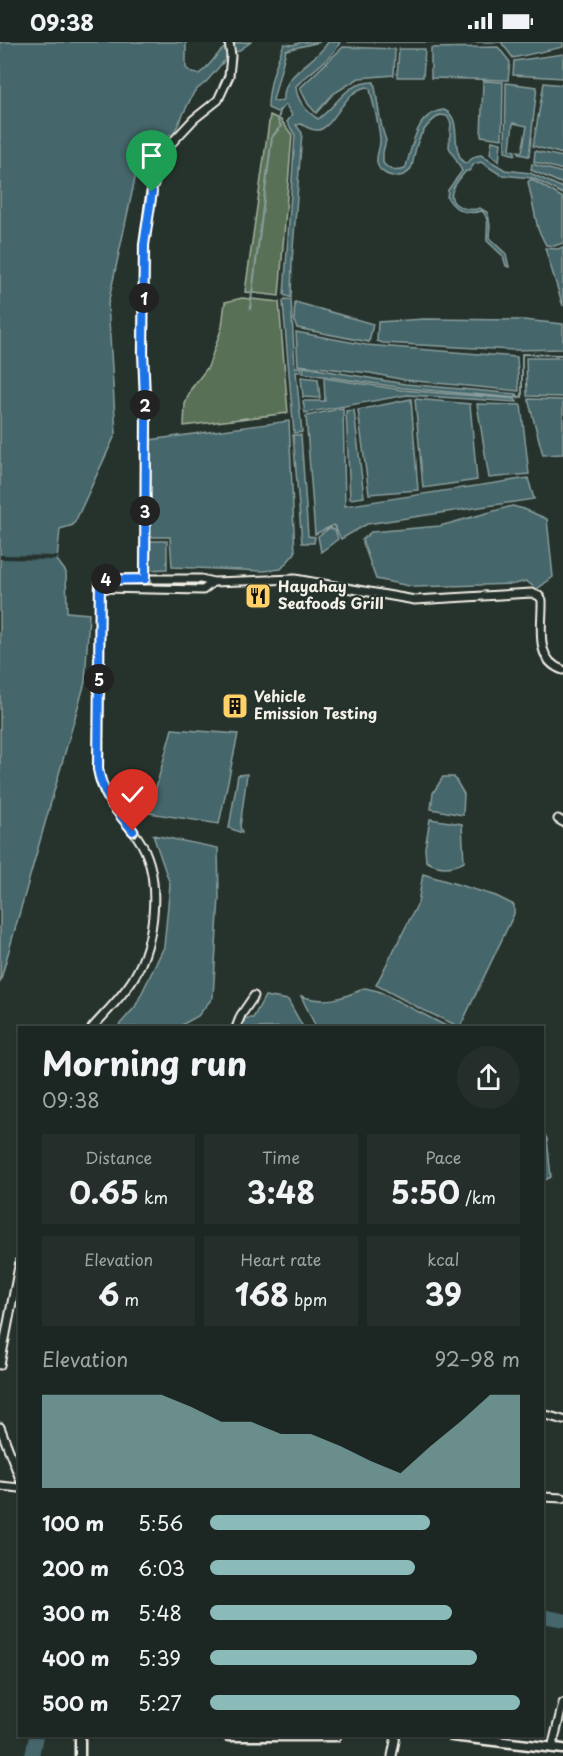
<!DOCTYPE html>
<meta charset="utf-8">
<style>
body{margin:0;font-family:"Playpen Sans",sans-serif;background:#252e2a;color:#f1f3f6;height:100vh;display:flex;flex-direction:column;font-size:22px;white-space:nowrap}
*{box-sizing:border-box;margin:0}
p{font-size:20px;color:#a0a5a5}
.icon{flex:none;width:33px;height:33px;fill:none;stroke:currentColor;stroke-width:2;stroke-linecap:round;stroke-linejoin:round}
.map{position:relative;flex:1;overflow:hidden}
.drawer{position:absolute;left:18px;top:984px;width:526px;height:711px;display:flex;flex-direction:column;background:#1c2622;border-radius:0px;box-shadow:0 2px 4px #0004,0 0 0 2px #3a4340}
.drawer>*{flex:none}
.pin{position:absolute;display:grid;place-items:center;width:51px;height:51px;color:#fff;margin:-62px -26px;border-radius:50% 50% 50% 0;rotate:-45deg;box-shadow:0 0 6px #0007}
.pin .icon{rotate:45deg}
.km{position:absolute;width:30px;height:30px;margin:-15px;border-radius:50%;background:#222;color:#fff;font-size:16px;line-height:30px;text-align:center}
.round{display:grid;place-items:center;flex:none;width:63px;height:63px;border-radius:32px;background:#252e2a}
.headline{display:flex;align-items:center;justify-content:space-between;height:102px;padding:0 24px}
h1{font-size:33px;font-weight:700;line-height:45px}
.figures{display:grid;grid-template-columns:repeat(3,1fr);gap:9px;height:102px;padding:6px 24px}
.figures div{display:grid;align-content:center;border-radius:0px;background:#252e2a;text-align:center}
.figures b{font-size:30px;font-weight:700}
.figures small{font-size:16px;font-weight:400}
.figures p{font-size:16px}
.chart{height:168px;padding:12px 24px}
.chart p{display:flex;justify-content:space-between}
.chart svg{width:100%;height:108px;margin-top:6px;fill:#8bbbb9;opacity:.7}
ul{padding:0 24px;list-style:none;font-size:20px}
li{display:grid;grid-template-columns:96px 72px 1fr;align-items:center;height:45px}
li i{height:15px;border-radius:8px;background:#8bbbb9}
.status{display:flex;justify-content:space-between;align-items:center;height:42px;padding:0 30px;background:#1c2622;direction:ltr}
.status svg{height:16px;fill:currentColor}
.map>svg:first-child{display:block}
.green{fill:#587156;stroke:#a6b19f;stroke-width:1.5}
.water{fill:#44666b;stroke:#8a9e9d;stroke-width:1.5}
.pier{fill:#26332d}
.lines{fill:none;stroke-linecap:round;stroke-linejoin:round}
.stream{stroke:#8a9e9d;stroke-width:2}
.river{stroke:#44666b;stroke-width:14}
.minor-casing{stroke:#f4f1e8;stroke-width:11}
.tertiary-casing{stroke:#f4f1e8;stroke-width:13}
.minor{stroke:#26332d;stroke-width:7}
.tertiary{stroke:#26332d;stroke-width:8}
.route-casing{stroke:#fff;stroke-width:12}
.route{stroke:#1a73e8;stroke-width:8}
.labels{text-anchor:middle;stroke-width:4.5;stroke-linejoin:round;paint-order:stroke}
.poi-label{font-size:15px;font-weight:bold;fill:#f4f1e8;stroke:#26332d;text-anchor:start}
</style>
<div class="status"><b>09:38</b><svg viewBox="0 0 49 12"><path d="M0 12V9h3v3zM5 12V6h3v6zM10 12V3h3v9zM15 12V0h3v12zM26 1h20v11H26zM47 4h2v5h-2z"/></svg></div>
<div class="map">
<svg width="563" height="1714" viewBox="0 0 563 1714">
<rect width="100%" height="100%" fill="#26332d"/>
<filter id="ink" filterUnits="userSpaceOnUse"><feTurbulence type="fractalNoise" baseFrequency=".0167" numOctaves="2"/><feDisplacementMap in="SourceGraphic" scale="12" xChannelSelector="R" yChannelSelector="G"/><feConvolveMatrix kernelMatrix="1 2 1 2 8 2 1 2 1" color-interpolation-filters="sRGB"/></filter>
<g filter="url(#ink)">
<path class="green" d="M270 73 281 78 292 93 279 254 245 250Z
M242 256 279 260 288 371 184 384 185 362 191 347 208 325 222 285 225 260Z"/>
<path class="water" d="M0 0H186V26L192 31 199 32C222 15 215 0 251 0L224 19 207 39 194 50 173 93 145 90 108 262 116 391 76 478 73 483 60 487 57 518 66 530 67 570 89 572 85 640 0 940Z
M302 0H320L286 8 273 58 277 60 284 57C282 31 317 20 328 0H340C335 15 308 31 296 44 296 58 307 70 318 77 340 62 343 41 374 40 378 58 379 82 386 98L383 110V121C390 129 395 130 405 127 413 106 414 71 444 68 463 76 450 104 463 120L466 121 476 114 481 113 505 128 530 131 563 146V152L533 136 501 133 481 120 474 122 469 129H466C461 135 454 142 452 150 448 165 470 170 480 166L488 171 490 184 489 196 506 212 509 225 506 224 503 214 487 199C486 188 491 178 482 169 467 173 455 169 447 155L448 148 462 129 449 105 451 81 447 74 440 73C426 82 418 93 415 110 413 116 414 122 410 128 402 139 379 135 377 120 376 112 381 105 380 97 379 80 373 63 370 47L367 45C343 49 336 83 319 88 312 89 306 85 301 82L296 83 302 91 292 219 291 256 284 253 295 93 287 80 292 73 286 63 277 70 268 66C268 45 276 21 284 2L293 3Z
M347 0H563V5L513 16 501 0Z
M343 5 395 7 394 33 359 36 333 52 316 71 308 62 300 46Z
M498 5 510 20 508 38 431 36V6Z
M399 7H425L423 35H397Z
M563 12V36L513 33 514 19Z
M483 39 503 40 502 97 481 94Z
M506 41 537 45 529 114 519 112 518 109 522 110 527 84 513 81 510 107 515 109V113L505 110Z
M544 41 563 43V112L533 104Z
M492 99 501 101 499 120 490 112Z
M535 109 563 115V128L534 120Z
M532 122 563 131V142L531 128Z
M531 137 563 156V201L554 204 546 203 538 187 528 140Z
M563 205V264L545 206 558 207Z
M285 257 291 258 295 325H302L301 330H296L302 390 294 391 283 260Z
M295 260 373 282 369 300 297 286 294 278Z
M424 277 523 278 563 282V307L513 308 383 301 377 299 378 280Z
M296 290 366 303 517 315 519 349 405 338 370 331 298 323Z
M526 316H563V355L527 354Z
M304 325 405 342 517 352 518 356 404 346 303 331Z
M301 335 318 337 320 356 303 355Z
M324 336 402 348 515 357 517 360 407 353 305 371 303 359H325Z
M411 357 418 448 369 452 358 368Z
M415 357 470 362 477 438 423 446Z
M528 357 563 358V412L543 413Z
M477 362 521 363 529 432 489 436Z
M343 366 345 464 528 436 534 457 367 482 341 497 334 483 315 492 306 374Z
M354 368 364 455 350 457 346 369Z
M289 379 295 511 281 527 264 529 172 525 170 495H149L150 398Z
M293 393H301L308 494 315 495 314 501H302Z
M512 464 524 467 547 477 553 535 537 547 526 539 515 542 414 545 376 537 362 498 371 490 440 484Z
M330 486 335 488 338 497 321 510 318 494Z
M147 499H167V527L148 528Z
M172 687 238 692 219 782 149 771Z
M247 732 240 785 242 791 229 786 238 733Z
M443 735H454L464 752 463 773 431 767 433 751Z
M430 777 462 782 464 820C451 827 439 827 426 819L425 806Z
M153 793 218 806 219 855 213 955 198 974 178 985H120L119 983 135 965 164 905 170 842Z
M423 832 496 854 514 863V872L460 985 421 967 376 943 418 861Z
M365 946 378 949 448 985H316L301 954C325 962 342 957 365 946Z
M265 954 288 958 303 985 240 986 238 983 242 976H253Z
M543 1089 547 1097 551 1135 543 1139Z"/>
<path class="pier" d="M0 513 58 514 57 518 0 517Z"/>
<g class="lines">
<path class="stream" d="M250 267 272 95 281 84 278 79 280 68
M516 354 522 355V312L563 313"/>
<path class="river" d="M543 1574 563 1578
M32 1714 36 1694"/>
<g class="minor-casing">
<path id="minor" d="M145 537 146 380 143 310 144 203 151 150 167 106 194 77 218 58 229 34 231 14 229 0
M213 540 203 548 100 546 101 537H201L213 540 295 537 415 558 532 551 539 554 542 558C543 583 533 618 563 628
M558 777 563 780
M92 986C106 970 122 955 133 937 156 900 163 833 138 796 120 769 104 762 98 727L100 547
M236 986 241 973 254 954
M0 1323 20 1219
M543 1372 563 1378
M0 1385 20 1437
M0 1444 20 1446
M543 1455 563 1456
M552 1706 563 1661
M392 1714 396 1694"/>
</g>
<g class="tertiary-casing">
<path id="tertiary" d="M80 1694V1714
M228 1694H336
M452 1694 563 1707"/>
</g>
<use href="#minor" class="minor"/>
<use href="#tertiary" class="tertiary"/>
</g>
</g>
<g class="lines" filter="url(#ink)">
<g class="route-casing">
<path id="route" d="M133 789C116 768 103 754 98 727L100 538 145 537 146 380 143 310 144 203 152 150"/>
</g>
<use href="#route" class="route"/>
</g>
<defs>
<g id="restaurant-square" transform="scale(1.35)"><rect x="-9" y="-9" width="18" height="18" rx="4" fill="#ffd166" stroke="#26332d"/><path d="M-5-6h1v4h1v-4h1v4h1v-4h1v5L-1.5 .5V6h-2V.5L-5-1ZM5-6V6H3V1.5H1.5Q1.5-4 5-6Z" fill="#111"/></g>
<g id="building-square" transform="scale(1.35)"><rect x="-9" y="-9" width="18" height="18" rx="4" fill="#ffd166" stroke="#26332d"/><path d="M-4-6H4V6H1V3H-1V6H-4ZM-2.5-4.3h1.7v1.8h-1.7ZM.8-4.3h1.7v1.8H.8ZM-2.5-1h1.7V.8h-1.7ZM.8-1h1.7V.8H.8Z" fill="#111"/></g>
</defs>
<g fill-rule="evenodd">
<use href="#restaurant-square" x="258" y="554"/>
<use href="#building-square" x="235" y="664"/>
</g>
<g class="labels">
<g class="poi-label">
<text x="278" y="550">Hayahay<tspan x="278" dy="17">Seafoods Grill</tspan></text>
<text x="254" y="660">Vehicle<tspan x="254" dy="17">Emission Testing</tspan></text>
</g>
</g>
</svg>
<div class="pin" style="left:152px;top:150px;background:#1e9e55"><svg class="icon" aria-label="arrive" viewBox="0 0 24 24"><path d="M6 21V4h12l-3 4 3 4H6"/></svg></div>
<div class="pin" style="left:133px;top:789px;background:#d93025"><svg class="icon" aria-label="check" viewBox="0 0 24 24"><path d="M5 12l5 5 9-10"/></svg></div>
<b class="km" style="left:144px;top:256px">1</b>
<b class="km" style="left:145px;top:363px">2</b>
<b class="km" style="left:145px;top:469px">3</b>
<b class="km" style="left:106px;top:537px">4</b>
<b class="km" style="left:99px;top:637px">5</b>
<section class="drawer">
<div class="headline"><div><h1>Morning run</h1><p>09:38</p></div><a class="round"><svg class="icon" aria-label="share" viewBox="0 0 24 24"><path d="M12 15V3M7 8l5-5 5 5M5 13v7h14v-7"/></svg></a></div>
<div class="figures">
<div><p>Distance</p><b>0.65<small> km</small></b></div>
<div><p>Time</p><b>3:48</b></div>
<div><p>Pace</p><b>5:50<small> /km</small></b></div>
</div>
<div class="figures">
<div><p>Elevation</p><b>6<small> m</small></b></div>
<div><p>Heart rate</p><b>168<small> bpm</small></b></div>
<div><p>kcal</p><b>39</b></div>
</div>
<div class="chart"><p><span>Elevation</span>92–98 m</p>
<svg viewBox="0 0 160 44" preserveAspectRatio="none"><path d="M0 44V6L10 6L20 6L30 6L40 6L50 11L60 17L70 17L80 22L90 22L100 27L110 33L120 38L130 27L140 17L150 6L160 6V44z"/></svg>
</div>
<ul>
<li><b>100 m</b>5:56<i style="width:71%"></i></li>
<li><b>200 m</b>6:03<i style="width:66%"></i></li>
<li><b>300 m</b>5:48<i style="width:78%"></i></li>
<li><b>400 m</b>5:39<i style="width:86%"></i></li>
<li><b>500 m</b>5:27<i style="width:100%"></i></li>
</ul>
</section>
</div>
